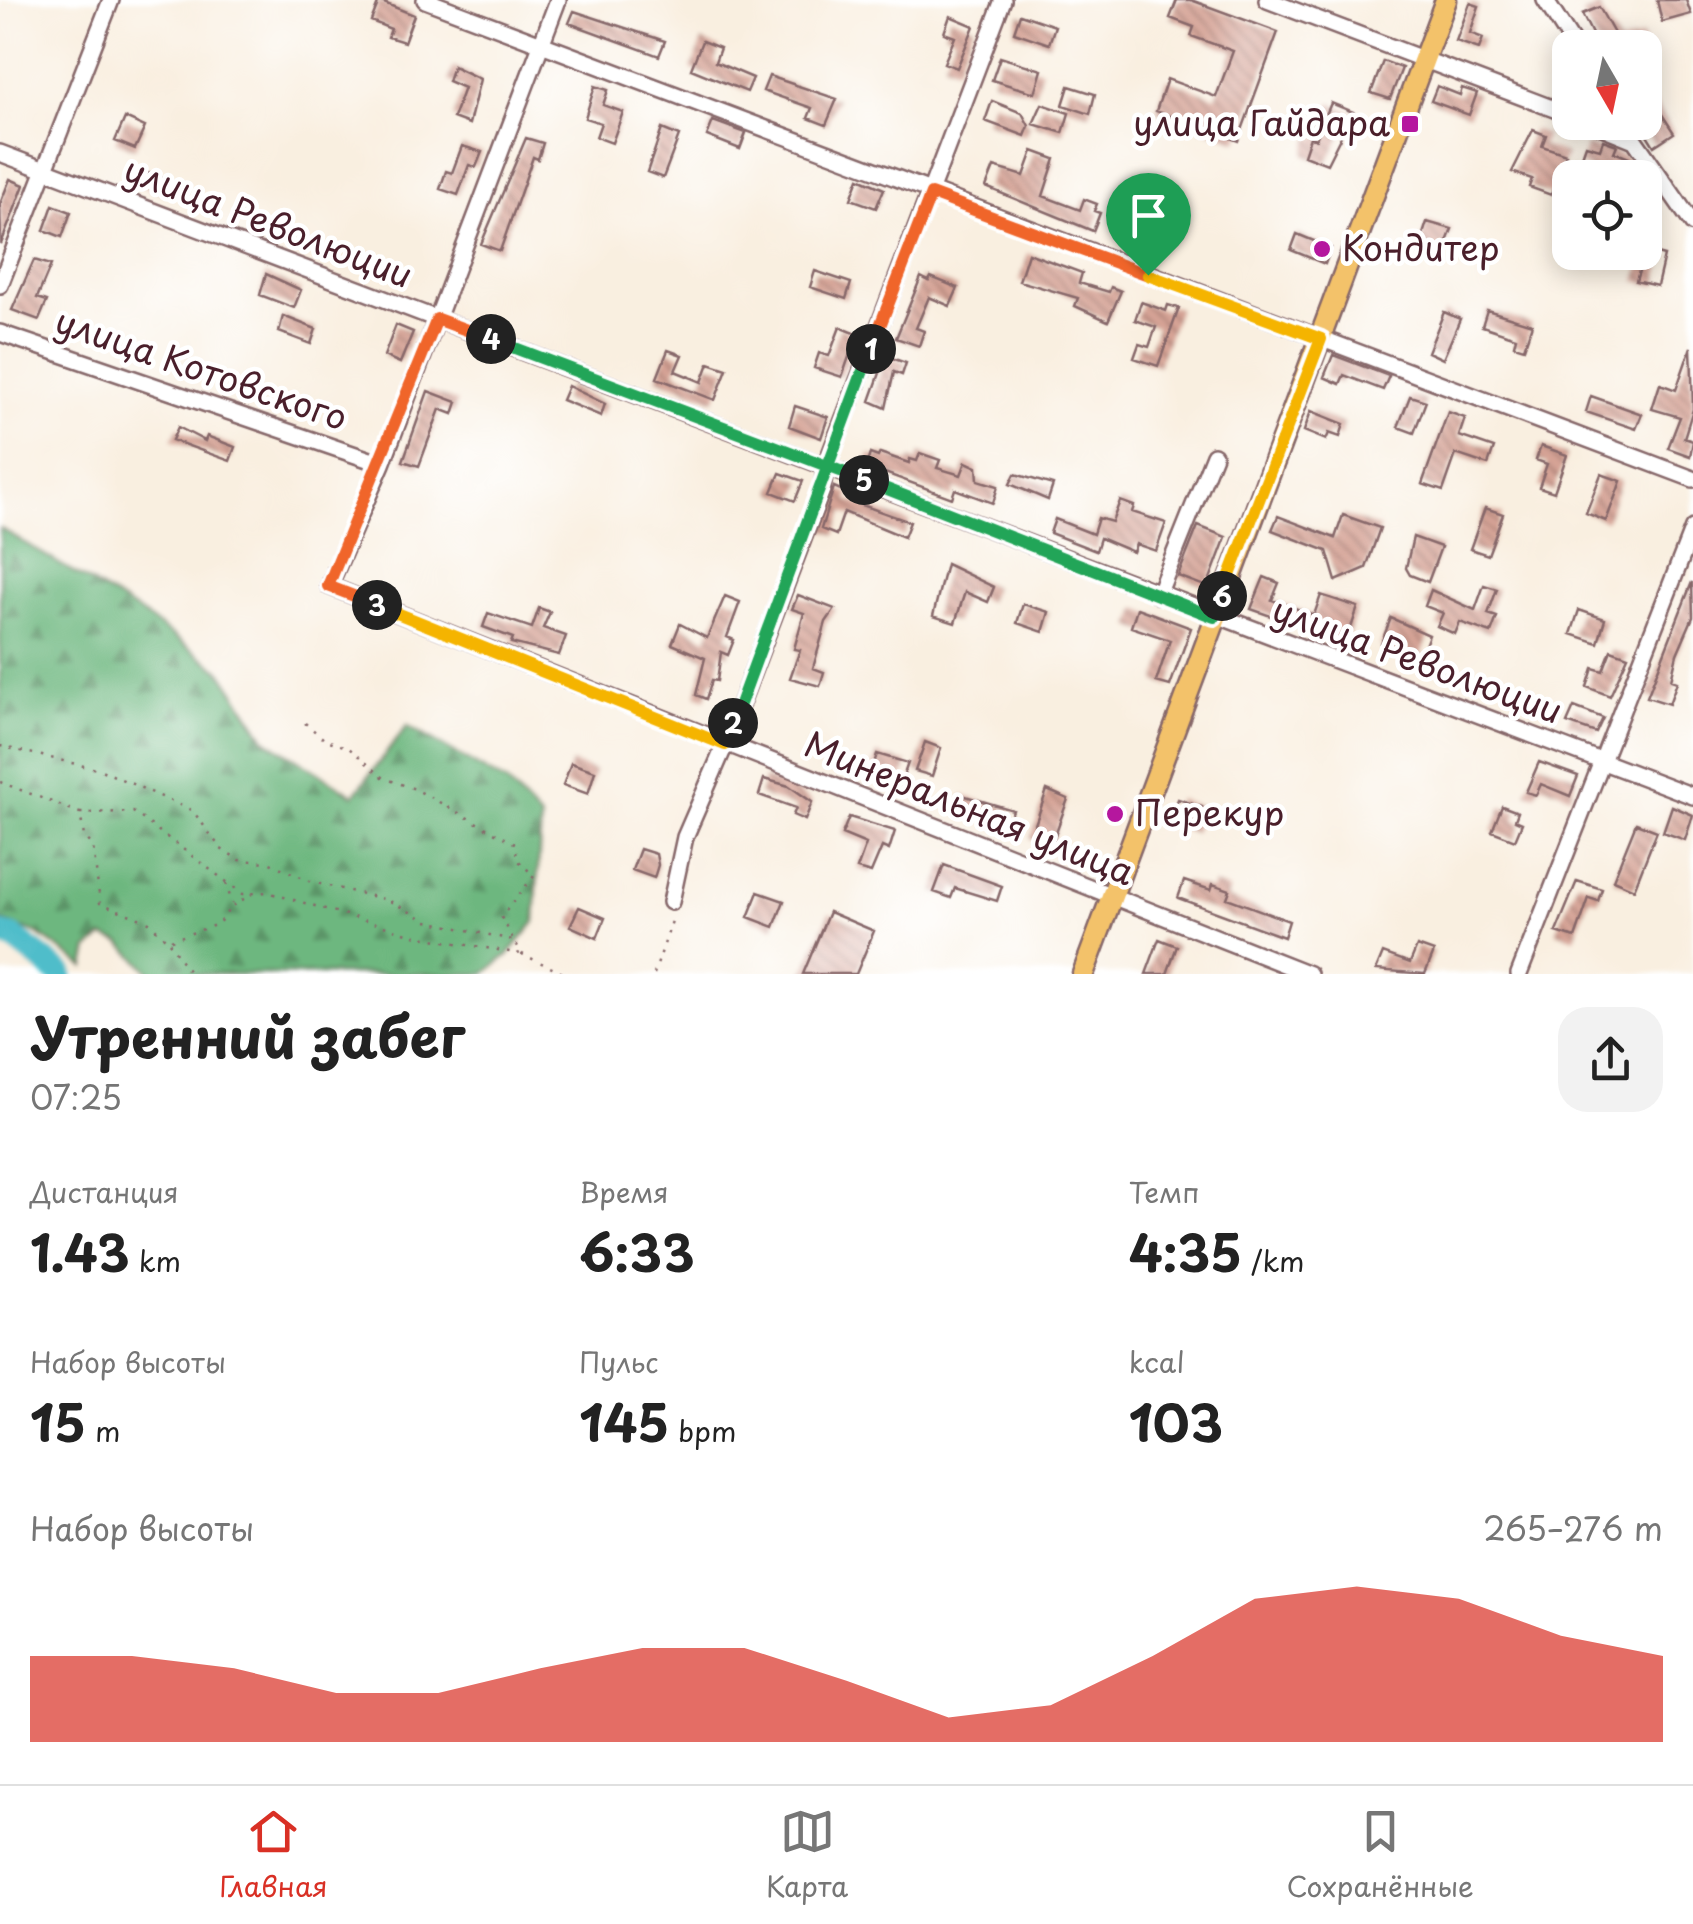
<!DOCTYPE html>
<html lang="ru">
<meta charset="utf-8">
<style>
body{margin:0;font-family:"Playpen Sans",sans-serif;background:#f2f2f2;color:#222;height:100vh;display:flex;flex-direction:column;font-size:38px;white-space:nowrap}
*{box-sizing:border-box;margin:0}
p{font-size:32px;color:#767676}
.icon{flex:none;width:55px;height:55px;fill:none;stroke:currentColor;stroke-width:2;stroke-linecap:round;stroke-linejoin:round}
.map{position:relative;height:974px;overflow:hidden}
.panel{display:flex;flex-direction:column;background:#fff;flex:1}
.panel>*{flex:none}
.needle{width:65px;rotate:171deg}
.buttons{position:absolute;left:1552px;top:30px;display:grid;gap:20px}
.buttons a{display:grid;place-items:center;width:110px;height:110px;border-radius:20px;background:#fff;box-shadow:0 5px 25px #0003;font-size:50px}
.pin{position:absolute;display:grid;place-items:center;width:85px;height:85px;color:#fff;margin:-102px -42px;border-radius:50% 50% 50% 0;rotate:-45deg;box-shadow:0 0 10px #0007}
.pin .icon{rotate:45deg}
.km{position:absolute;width:50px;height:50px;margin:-25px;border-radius:50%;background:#222;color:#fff;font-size:28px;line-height:50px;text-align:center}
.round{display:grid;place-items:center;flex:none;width:105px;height:105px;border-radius:30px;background:#f2f2f2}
.summary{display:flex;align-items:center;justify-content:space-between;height:170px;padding:0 30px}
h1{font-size:55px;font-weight:700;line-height:75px}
.stats{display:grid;grid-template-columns:repeat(3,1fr);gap:15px;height:170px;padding:10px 30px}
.stats div{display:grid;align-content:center}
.stats b{font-size:50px;font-weight:700}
.stats small{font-size:28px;font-weight:400}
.stats p{font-size:28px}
.chart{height:280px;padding:20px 30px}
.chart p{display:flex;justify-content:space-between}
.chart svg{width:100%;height:180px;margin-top:10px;fill:#d93025;opacity:.7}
.dock{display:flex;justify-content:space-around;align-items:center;height:140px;border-top:2px solid #e0e0e0;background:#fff;font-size:28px;color:#767676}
.dock a{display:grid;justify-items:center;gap:5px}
.dock .current{color:#d93025}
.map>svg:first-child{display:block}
.forest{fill:url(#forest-firs);stroke:#5c6b55;stroke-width:2.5}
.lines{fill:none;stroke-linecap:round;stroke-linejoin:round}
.river{stroke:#50bdca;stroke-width:25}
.building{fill:url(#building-back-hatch)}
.minor-casing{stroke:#87686a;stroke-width:20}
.major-casing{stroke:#87686a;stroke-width:25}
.path{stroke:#87686a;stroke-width:2.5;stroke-dasharray:2.5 8;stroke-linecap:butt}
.minor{stroke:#fff;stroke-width:15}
.major{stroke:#f3c26a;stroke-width:20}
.split-1-casing{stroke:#fff;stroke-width:20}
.split-2-casing{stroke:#fff;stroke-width:20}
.split-3-casing{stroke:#fff;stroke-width:20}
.split-4-casing{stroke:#fff;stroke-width:20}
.split-5-casing{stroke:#fff;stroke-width:20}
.split-6-casing{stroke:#fff;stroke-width:20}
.split-7-casing{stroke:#fff;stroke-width:20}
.split-1{stroke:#f0652b;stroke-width:12}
.split-2{stroke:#22a559;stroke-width:12}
.split-3{stroke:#f5b400;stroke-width:12}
.split-4{stroke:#f0652b;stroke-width:12}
.split-5{stroke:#22a559;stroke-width:12}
.split-6{stroke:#22a559;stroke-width:12}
.split-7{stroke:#f5b400;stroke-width:12}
.poi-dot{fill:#b5179e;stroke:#fff;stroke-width:4}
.labels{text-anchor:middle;stroke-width:9;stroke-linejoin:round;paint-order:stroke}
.poi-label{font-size:35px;fill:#4a1f2b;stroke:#fff;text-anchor:start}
.street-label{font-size:35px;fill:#4a1f2b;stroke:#fff}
</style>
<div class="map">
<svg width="1693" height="974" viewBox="0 0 1693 974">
<defs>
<pattern id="forest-firs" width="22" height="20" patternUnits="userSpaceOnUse" patternTransform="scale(2.5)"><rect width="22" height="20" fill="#6db77f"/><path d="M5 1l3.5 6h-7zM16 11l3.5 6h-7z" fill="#5c9468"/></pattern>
<pattern id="building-back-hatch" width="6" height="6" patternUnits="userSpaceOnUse" patternTransform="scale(2.5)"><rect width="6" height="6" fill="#d5a395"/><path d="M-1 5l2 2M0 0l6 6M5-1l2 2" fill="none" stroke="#af847a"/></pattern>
</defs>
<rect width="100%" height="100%" fill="#fff"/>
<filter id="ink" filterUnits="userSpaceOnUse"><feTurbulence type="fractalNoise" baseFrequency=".01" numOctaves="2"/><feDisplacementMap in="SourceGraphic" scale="20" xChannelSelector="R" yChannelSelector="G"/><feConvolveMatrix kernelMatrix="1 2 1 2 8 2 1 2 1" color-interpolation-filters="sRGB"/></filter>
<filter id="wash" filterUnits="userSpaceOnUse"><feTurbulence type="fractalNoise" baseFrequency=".0048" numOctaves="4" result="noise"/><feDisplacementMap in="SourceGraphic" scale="40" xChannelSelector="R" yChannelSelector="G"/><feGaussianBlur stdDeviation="2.25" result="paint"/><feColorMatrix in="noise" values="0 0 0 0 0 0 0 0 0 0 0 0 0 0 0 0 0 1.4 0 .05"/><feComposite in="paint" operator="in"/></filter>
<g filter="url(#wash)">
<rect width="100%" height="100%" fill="#f9efe0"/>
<path class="forest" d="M0 528 141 613 221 671 266 740 354 795 407 726 507 783 541 819 535 922 508 955 484 974H152L121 943 103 937 89 949 85 967 38 934 0 920Z"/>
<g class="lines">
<path class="river" d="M0 934 13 937 61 974"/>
</g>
<g id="blocks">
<path class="building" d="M1177 0H1191L1278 32 1238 141 1156 111 1167 79 1216 97 1233 51 1191 36 1194 27 1170 18Z
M1657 0H1686L1691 14 1662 22Z
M379 1 414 15 404 42 388 37 391 29 371 21Z
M1470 3 1479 6 1470 33 1483 38 1479 49 1456 41Z
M1599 7 1620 44 1642 36 1646 48H1599L1582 14Z
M574 11 665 41 659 56 569 23Z
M1020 14 1055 26 1049 44 1014 32Z
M950 16 974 26 957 68 944 63 955 37 944 33Z
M702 41 720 48 715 62 753 78 747 92 691 69Z
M1000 57 1042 70 1035 93 992 80Z
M1383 61 1402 68 1390 99 1371 93Z
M453 66 480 79 469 124 453 118 464 88 448 81Z
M769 76 837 99 826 125 808 118 812 108 763 91Z
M595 86 608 90 603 105 623 112 612 143 596 137 601 123 585 118Z
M1069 86 1095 94 1090 114 1063 105Z
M1437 86 1460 95 1462 88 1477 93 1469 115 1431 101Z
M1645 88 1674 133 1654 146 1641 125 1645 123Z
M992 101 1022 113 1029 126 1025 136 985 121Z
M1331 103 1353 112 1327 164 1304 155 1310 137 1316 139Z
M1042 104 1069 113 1063 133 1033 124Z
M125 118 145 127 135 149 115 141Z
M713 121 746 133 740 149 707 136Z
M662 129 679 136 663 178 647 172Z
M1533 130 1546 135 1542 146 1566 154 1551 195 1529 187 1532 179 1512 172Z
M526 138 543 143 538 159 533 157 500 251 481 244Z
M1603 140 1617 145 1614 152 1629 158 1622 178H1586L1589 168 1579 165 1586 145 1600 149Z
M462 146 482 152 476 167 469 165 458 195 440 189 446 171 452 173Z
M1033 151 1055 159 1043 196 1080 210 1084 199 1097 204 1094 211 1100 213 1093 231 986 187 994 167 1024 176Z
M137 169 173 182 168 195 132 182Z
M859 178 884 189 876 208 851 199Z
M10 179 24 185 1 244 0 204Z
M53 205 71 212 62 237 44 230Z
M1427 222 1452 229 1440 260 1417 253Z
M1297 234 1331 248 1325 264 1291 250Z
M1645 251 1664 256 1657 286 1636 281Z
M1028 253 1082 273 1079 283 1109 292 1111 287 1121 291 1108 321 1075 306 1078 298 1019 281Z
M34 260 51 265 37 298 47 301 39 320 12 310Z
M815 271 851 283 846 299 810 287Z
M266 274 301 290 294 308 260 295Z
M921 277 929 281 931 277 958 288 950 306 929 297 916 328 924 331 919 346 896 338Z
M1141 302 1166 311 1168 305 1179 308 1158 366 1134 358 1139 344 1149 347 1156 327 1135 320Z
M1487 310 1532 324 1524 348 1514 345 1516 337 1482 326Z
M1444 312 1460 319 1443 359 1428 352Z
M283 316 316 329 311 344 279 332Z
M396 325 413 332 400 363 384 356Z
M840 327 857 334 842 377 814 368 819 353 829 356Z
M1691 347 1693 409 1684 438 1693 441 1690 456 1668 448 1680 417 1652 409 1660 384 1676 390Z
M668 350 682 355 675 371 702 382 709 363 727 369 715 400 657 378Z
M1333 355 1389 376 1383 390 1344 375 1340 384 1324 377Z
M886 356 906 363 902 375 894 372 886 408 870 401Z
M568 386 605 404 601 416 562 400Z
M428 391 457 402 453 414 440 409 419 466 403 461Z
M1410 396 1426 401 1414 433 1398 427Z
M1591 396 1642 414 1636 429 1586 412Z
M795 406 828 417 821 438 789 426Z
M1311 411 1344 424 1340 437 1329 433 1326 440 1304 431Z
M1448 412 1465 418 1459 436 1494 448 1488 465 1456 454 1443 491 1422 484Z
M178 427 205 441 207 436 235 447 230 461 172 440Z
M1541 446 1567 455 1554 492 1539 487 1547 464 1536 460Z
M880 453 909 463 910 459 917 461 920 453 940 460 937 468 961 475 966 462 977 467 978 480 998 486 993 503 955 489 952 498 866 466 870 454 878 457Z
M780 473 803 481 795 501 772 492Z
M1015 474 1053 485 1048 500 1010 484Z
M1601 474 1621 481 1606 521 1586 513Z
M834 487 850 494 848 500 910 522 904 537 844 512 836 535 821 529Z
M1120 501 1134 506 1132 512 1166 523 1156 551 1136 544 1133 552 1100 538 1096 551 1050 533 1055 519 1093 534 1098 518 1112 522Z
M1485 508 1503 514 1488 555 1470 549Z
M1343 515 1380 528 1366 568 1336 581 1327 551 1272 530 1278 516 1335 538Z
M1198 526 1226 537 1207 587 1178 576Z
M1413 537 1441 547 1428 582 1410 575 1406 568Z
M946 564 994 587 988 602 965 592 955 623 933 616Z
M1264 577 1279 583 1272 600 1314 615 1321 595 1358 607 1346 643 1251 609Z
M1692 582 1693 617 1677 654 1671 680 1677 682 1669 704 1647 697Z
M1484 585 1497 589 1488 614 1497 617 1491 633 1460 622 1455 634 1437 626 1443 613 1425 606 1431 590 1475 610Z
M798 595 835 609 826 622 813 668 824 672 820 686 790 678 800 650 794 649 804 613 792 609Z
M725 596 740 602 727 637 734 640 728 655 721 652 717 681 712 680 706 699 696 695 705 658 672 644 680 624 707 638Z
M1023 604 1049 612 1043 632 1017 623Z
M539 608 550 612 543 628 566 636 559 655 511 643 513 638 483 627 488 613 532 628Z
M1137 608 1191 628 1170 686 1156 682 1170 640 1131 627Z
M1579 610 1605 619 1598 643 1571 634Z
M1391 618 1429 635 1419 661 1380 646Z
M1611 650 1628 656 1610 696 1587 687 1593 668 1603 671Z
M1574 707 1603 718 1596 733 1567 723Z
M925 742 941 748 932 776 915 771Z
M877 754 908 763 902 780 872 770Z
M1539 762 1578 776 1570 796 1541 784 1536 795 1526 792Z
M571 763 595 771 588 794 563 785Z
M764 779 789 786 812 802 805 820 793 815 796 808 759 795Z
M1047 790 1068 799 1051 846 1030 839Z
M962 795 1013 810 1008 824 957 808Z
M1178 799 1202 807 1194 833 1169 824Z
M1502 806 1518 812 1515 820 1522 823 1515 840 1492 831Z
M1672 806 1693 815 1685 840 1663 832Z
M849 817 895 831 889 850 882 847 871 873 857 869 866 844 842 834Z
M1636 823 1657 831 1634 889 1613 880Z
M640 849 656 854 658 865 654 878 632 870Z
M944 865 1002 886 997 901 955 888 951 898 934 892Z
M1184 881 1211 890 1213 884 1230 890 1227 898 1289 921 1284 937 1178 898Z
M1577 881 1602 889 1598 901 1589 898 1575 938 1556 932Z
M758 892 784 901 774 927 748 917Z
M579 907 605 918 597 938 570 926Z
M829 912 874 931 856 974H803Z
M1159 939 1177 946 1167 974H1146Z
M1417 946 1434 952 1425 974 1376 970 1383 953 1410 963Z"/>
</g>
</g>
<g filter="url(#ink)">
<use href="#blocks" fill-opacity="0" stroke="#87686a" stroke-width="2.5"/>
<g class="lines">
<g class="minor-casing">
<path id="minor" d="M425 0 1693 479
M558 0 382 464 329 586 1309 974
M1267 0 1570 115
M1545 0 1576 48
M1590 122 1632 139
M1622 122 1693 224
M0 153 1693 796
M0 285 111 0
M0 333 382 464
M1158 595 1214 455
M671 902 685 837 725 745 822 489 826 465 1003 0
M1519 974 1693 528"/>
</g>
<g class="major-casing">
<path id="major" d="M1083 974 1446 0"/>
</g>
<path class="path" d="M305 723 324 739 349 748 384 778 415 789 514 843 518 860 534 876 501 917 522 954 565 974
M0 746 101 770 193 811 221 849 240 860 268 862 312 882 388 900 427 921 517 941
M0 782 80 813 84 836 93 846 100 903 149 922 168 941 218 924 232 906 252 894
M80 813 133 812 243 894 267 892 421 937 522 954
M226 883 232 904
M169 942 190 974
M654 974 673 918"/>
<use href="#minor" class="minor"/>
<use href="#major" class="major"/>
</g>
</g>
<g class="lines" filter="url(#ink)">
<g class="split-1-casing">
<path id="split-1" d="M871 349 931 194 1148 275"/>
</g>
<g class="split-2-casing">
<path id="split-2" d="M733 723 871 349"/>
</g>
<g class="split-3-casing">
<path id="split-3" d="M377 605 725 745 733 723"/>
</g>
<g class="split-4-casing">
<path id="split-4" d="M377 605 328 586 437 319 491 339"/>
</g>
<g class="split-5-casing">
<path id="split-5" d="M491 339 864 480"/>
</g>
<g class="split-6-casing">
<path id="split-6" d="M864 480 1214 617 1222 596"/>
</g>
<g class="split-7-casing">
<path id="split-7" d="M1148 275 1321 339 1222 596"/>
</g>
<use href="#split-1" class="split-1"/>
<use href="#split-2" class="split-2"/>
<use href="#split-3" class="split-3"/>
<use href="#split-4" class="split-4"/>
<use href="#split-5" class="split-5"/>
<use href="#split-6" class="split-6"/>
<use href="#split-7" class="split-7"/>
</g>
<g class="poi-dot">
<rect x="1400" y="114" width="20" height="20" rx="5"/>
<circle cx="1322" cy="249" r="10"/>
<circle cx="1115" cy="814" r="10"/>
</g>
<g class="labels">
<g class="poi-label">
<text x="1390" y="136" text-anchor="end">улица Гайдара</text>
<text x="1342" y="261">Кондитер</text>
<text x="1135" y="826">Перекур</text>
</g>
<g class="street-label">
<text transform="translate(268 223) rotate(21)" y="12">улица Революции</text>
<text transform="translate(201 370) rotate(19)" y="12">улица Котовского</text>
<text transform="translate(1417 661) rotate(20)" y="12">улица Революции</text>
<text transform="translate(969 809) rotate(22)" y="12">Минеральная улица</text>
</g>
</g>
</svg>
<div class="buttons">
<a><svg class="needle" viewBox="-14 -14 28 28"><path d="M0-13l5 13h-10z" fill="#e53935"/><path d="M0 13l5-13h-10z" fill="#767676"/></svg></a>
<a><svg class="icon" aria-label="locate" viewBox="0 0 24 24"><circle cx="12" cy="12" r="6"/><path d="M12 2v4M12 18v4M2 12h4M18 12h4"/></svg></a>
</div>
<div class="pin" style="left:1148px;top:275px;background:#1e9e55"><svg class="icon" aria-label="arrive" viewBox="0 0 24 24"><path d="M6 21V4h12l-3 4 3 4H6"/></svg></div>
<b class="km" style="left:871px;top:349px">1</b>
<b class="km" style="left:733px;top:723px">2</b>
<b class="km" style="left:377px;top:605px">3</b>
<b class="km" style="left:491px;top:339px">4</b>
<b class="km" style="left:864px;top:480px">5</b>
<b class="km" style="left:1222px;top:596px">6</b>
</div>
<section class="panel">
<div class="summary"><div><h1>Утренний забег</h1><p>07:25</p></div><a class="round"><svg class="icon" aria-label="share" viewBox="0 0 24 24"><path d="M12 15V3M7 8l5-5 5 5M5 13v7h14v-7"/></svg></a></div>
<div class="stats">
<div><p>Дистанция</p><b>1.43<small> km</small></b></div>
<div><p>Время</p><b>6:33</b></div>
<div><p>Темп</p><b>4:35<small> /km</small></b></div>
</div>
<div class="stats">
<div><p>Набор высоты</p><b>15<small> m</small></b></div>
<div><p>Пульс</p><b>145<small> bpm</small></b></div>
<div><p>kcal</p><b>103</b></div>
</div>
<div class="chart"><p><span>Набор высоты</span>265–276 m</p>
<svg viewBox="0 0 160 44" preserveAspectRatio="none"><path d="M0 44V23L10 23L20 26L30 32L40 32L50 26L60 21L70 21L80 29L90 38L100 35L110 23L120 9L130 6L140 9L150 18L160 23V44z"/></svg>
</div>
</section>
<nav class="dock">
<a class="current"><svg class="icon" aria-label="home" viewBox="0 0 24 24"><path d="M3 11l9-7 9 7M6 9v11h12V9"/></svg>Главная</a>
<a><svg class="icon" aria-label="map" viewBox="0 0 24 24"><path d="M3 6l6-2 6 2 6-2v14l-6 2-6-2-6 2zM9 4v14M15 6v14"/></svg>Карта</a>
<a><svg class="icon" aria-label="saved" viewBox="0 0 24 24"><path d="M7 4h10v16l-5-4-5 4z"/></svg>Сохранённые</a>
</nav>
